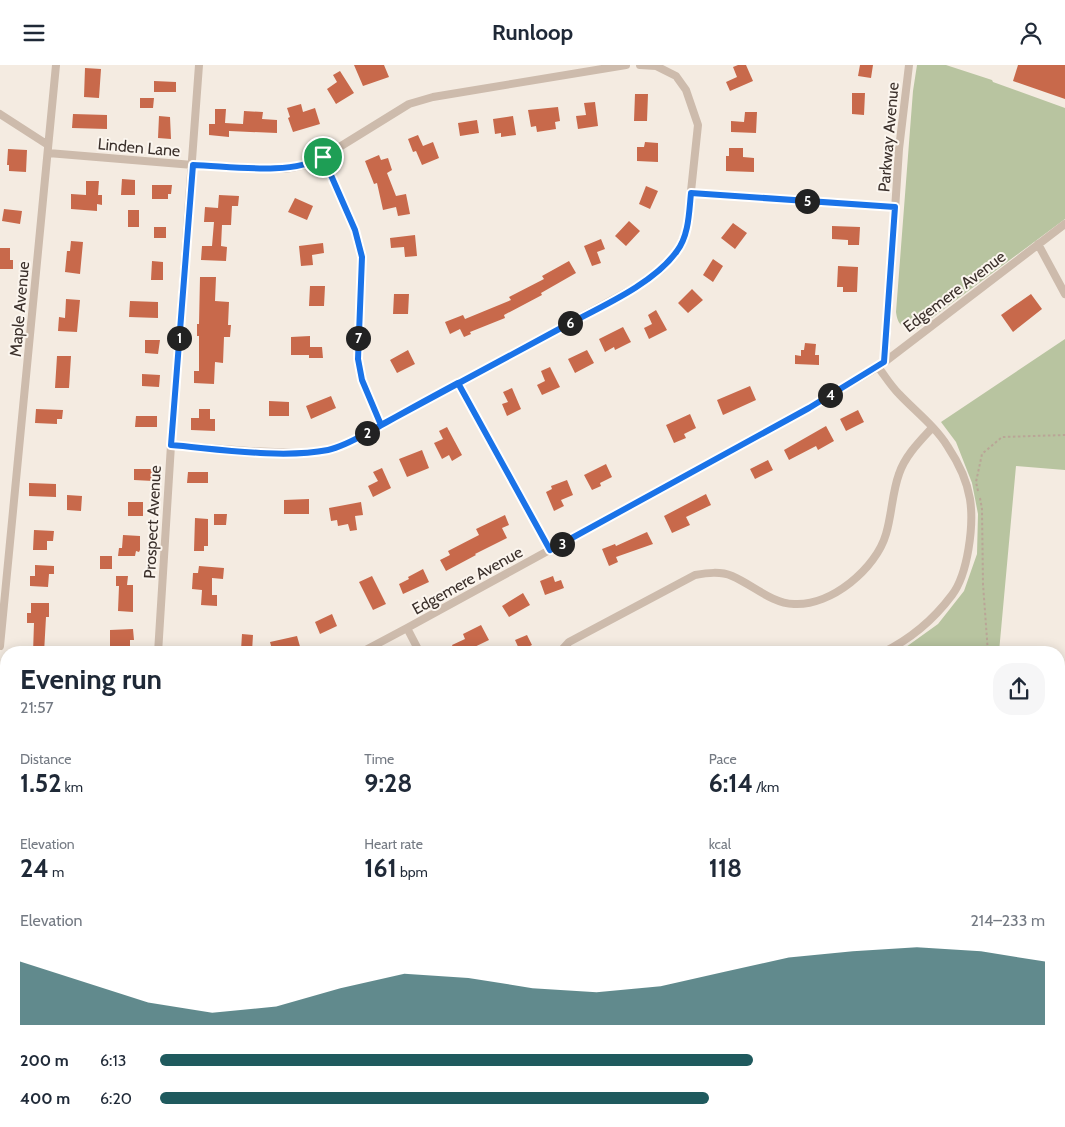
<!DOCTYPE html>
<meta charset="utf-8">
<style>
body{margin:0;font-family:Cabin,sans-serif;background:#f6f6f7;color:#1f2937;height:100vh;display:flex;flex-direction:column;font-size:19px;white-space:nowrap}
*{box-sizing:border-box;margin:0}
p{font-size:16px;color:#747a83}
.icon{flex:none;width:28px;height:28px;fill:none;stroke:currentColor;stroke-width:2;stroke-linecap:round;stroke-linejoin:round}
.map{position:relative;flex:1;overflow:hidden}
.sheet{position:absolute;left:0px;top:581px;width:1065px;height:481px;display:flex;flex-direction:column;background:#fff;border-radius:20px 20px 0 0;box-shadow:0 2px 12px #0003}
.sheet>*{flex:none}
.pin{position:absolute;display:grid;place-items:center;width:42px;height:42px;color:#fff;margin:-21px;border:2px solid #fff;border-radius:50%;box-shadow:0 1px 5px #0007}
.km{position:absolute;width:25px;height:25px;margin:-12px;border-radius:50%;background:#222;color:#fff;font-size:14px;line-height:25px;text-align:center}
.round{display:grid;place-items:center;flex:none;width:52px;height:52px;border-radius:20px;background:#f6f6f7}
.overview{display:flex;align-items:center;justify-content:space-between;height:85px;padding:0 20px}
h1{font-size:28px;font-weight:700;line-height:38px}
.stats{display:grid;grid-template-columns:repeat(3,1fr);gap:8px;height:85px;padding:5px 20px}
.stats div{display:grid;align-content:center}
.stats b{font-size:25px;font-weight:700}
.stats small{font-size:14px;font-weight:400}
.stats p{font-size:14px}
.chart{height:140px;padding:10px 20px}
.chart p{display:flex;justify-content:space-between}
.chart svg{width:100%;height:90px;margin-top:5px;fill:#1f5a5e;opacity:.7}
ul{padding:0 20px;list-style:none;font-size:16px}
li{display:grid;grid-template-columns:80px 60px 1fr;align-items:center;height:38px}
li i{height:12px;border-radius:6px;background:#1f5a5e}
header{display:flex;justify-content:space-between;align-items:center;height:65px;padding:0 20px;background:#fff;font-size:22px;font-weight:700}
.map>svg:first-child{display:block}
.green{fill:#b8c4a0}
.water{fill:#7fb0b2}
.building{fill:#c8694b}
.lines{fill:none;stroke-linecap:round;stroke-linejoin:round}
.path{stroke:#b9a596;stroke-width:2;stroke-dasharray:2.5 2.5;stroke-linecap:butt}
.street{stroke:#cdbbac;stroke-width:8}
.route-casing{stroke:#fff;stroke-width:10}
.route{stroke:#1a73e8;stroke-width:6}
.labels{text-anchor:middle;stroke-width:4;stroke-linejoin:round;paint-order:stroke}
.street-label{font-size:16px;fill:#3b302b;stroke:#fbf5ee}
</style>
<header><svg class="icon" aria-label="menu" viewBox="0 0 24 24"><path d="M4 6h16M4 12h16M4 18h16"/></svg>Runloop<svg class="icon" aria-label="person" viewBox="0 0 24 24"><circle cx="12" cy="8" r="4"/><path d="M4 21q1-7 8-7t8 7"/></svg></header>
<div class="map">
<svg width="1065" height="1062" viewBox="0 0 1065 1062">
<rect width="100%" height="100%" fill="#f4ebe1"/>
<path class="green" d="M917 0H946L992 15 993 17 1065 43V154L917 264C903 262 898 262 896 247L913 26Z
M1065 274V405L1016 401 999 587H899L938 559 964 526 977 489 978 449 972 418 956 377 941 357Z
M1059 732 1065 733V793L1059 792Z
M1059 958H1065V1062H215L203 1056H1059Z
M42 1056H123L107 1062H26Z"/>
<path class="water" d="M1059 792 1065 793V881L1059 880Z
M1059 906 1065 907V958H1059Z
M0 936 6 940V1056H42L26 1062H0Z
M123 1056H194L189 1062H107Z"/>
<path class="building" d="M354 0H384L389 12 363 21Z
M738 0H746L753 16 730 26 726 17 737 12 733 2Z
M860 0H873L871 13 858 11Z
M1018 0H1065V34L1013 16Z
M85 3 101 4 99 33 84 32Z
M340 6 354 28 336 39 327 24 337 17 333 10Z
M154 16 176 17V27H154Z
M852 28H865L864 50 852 49Z
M635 29H648L647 56H634Z
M140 33H154L153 43H140Z
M595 37 598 61 578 64 576 51 586 50 584 38Z
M301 39 303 47 315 43 320 59 293 67 288 53 290 52 287 43Z
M558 42 560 56 555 57 556 64 537 67 536 61 531 62 528 45Z
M215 44H226L225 58 243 59 244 46 263 47 262 54 277 55V68L229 66V72L209 70V59H215Z
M745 47H757L756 68 731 67V56L744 57Z
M73 49 107 50V64L72 63Z
M159 51 170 52 171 74 158 73Z
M513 51 516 70 501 72V68L495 69 493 54Z
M477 55 479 68 460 71 458 58Z
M418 70 423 81 433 77 439 93 422 100 416 86 413 87 408 74Z
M645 77 658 78V97L637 96V82H644Z
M729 83H743V92L754 93V107L726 106V91H729Z
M8 84 27 85 26 107 9 106V100H7Z
M379 90 381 95 388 93 392 105 387 108 396 131 406 129 410 149 398 151 396 142 383 145 377 118 374 119 365 96Z
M122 114 135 115V130H121Z
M86 116H99L98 130H102V140L97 139V146L71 144V129L86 130Z
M152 120H172L171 129H168V134H152Z
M646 121 658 126 650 144 639 139Z
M219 130 239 131 238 141H232L231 160H222L221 181 227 182 226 196 201 195 202 181H212L214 157H204L205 142 218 143Z
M295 133 313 141 307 155 288 147Z
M4 144 22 146 20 159 2 156Z
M128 145H139V162H128Z
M629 156 640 166 626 181 615 171Z
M733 158 747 168 735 184 721 173Z
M832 161 860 162 859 180H848V175L832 174Z
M154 162H166V173H154Z
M415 170 417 191 405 192 404 182 391 183 390 173Z
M601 174 605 184 597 187 601 198 592 201 584 181Z
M71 176 83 177 80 209 65 207 67 186H70Z
M323 178 324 188 312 190 313 200 301 201 299 181Z
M0 183H10V195H13V204H0Z
M713 194 723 201 713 217 703 210Z
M152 196 163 197V215H151Z
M569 196 576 208 541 228 542 230 504 250 505 253 470 267 471 269 464 272 460 264 450 269 445 257 463 250 465 254 511 235 509 232 544 214 542 211Z
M838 201 858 202 857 227H843V222H837Z
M200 212H216L215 236 229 237 228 260H231L230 272H224L223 298 215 297 214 319 194 318V306H199V271H197V259H199Z
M310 221H325L324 241H309Z
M692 224 703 235 688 248 678 238Z
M394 229H409L408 249H393Z
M1031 229 1042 244 1013 267 1001 250Z
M66 234 80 235 77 267 58 266 59 252 65 253Z
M130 236 158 237V253L129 252Z
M656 245 667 265 649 274 644 263 652 259 648 250Z
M623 262 631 277 615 285 614 282 605 287 599 274Z
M310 271V282H322L323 293H309V290H291V272Z
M145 275H160L158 289 145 288Z
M805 278 816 279 815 290H819V300L795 299V290L801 291V285H804Z
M408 285 415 299 397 308 390 295Z
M587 285 594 298 575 308 568 294Z
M57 291H71L69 323H55Z
M550 302 560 322 542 330 537 320 545 316 541 306Z
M142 309 160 310 159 322 142 321Z
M750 321 756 335 723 350 717 335Z
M512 323 521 344 507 351 502 339 508 337 503 327Z
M331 331 336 343 311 354 306 341Z
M269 336 289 337V351H269Z
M36 344 63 345 62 354H57V359L35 358Z
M199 344H210V354H215V366L191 365V353H199Z
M858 345 864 357 846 366 840 354Z
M690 349 696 363 684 369 686 373 674 378 666 360Z
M136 351H157V362H135Z
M826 361 834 376 818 385 816 381 789 395 784 385Z
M447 362 462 390 452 396 449 390 442 394 434 378 443 374 439 366Z
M422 385 429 403 407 412 399 394Z
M768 395 773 405 755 414 750 404Z
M606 399 612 412 600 418 601 421 592 425 584 410Z
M382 403 391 423 373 432 368 421 378 416 373 407Z
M134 404H153V416L134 415Z
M188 407H208V418H187Z
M567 415 573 430 561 435 564 441 554 446 546 427 552 424 551 421Z
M29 418 56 419V432L29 431Z
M706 429 711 440 686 452 690 460 672 468 664 451Z
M67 430 82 431 81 446 67 445Z
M309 434V449H284V435Z
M128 437H143V451H128Z
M361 437 363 450 355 451 357 465 350 466 348 459 338 461 337 455 331 456 329 443Z
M214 449H227L226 460H214Z
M505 450 509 460 502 463 507 473 475 489 476 490 446 506 440 495 450 490 448 486 479 470 476 464Z
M195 453 208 454V481H204V486H194Z
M34 465 54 466 53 476H47V485H33Z
M647 467 653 479 616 492 618 497 609 501 602 484 615 479 616 481Z
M123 470 140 471V485L139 487 136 486 135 491H118L119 483H122Z
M100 491H112V504H100Z
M35 500 54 501V509H49L48 522 30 521V511H35Z
M199 501 224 503 223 514 212 513V530H217V541L201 540 202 525 192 524 193 508H198Z
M423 504 429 517 403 529 399 519 409 514 408 512Z
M116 511H128L127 520H133V547L118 546 119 521H116Z
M372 511 386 539 373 545 359 517Z
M553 511 555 517 561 515 564 523 545 530 540 516Z
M523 528 530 540 509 552 502 541Z
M31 538H49V552H46L44 588H33L34 558H27V548H31Z
M332 549 337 561 320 569 315 557Z
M481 560 489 575 462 588H455L452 580 465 574 463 569Z
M133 564 134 575H130V581L110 582V565Z
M242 569 253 570 252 586 241 585Z
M527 570 532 580 520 586 515 575Z
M297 571 301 585 290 588H273L270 577Z"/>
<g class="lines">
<path class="path" d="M978 426 976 417 982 389 1002 372 1065 370
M980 433 982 444 983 519 988 588
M1059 769 1065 770
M0 931 6 936"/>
<path class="street" d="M0 49 48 80
M48 88 193 100 285 104 312 99 409 39 433 32 626 0
M323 92 355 165 362 192 358 294 362 315 381 360
M691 128 895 142
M1038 179 1065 229
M885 297 899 84 909 0
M878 302C885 311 891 321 899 329 915 346 936 362 948 382 958 397 967 416 970 434 974 460 968 509 952 530 934 554 909 575 882 588
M458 318 550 485
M171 380 249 386 302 388 329 385 348 378 632 224 661 205 678 185 687 164 698 60 686 25 676 11 656 1 640 0
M407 563 420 588
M0 581 56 0
M158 588 171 380 199 0
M360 588 407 563 809 343 878 302 1065 159
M559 588 569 577 695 510C707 508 720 506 732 511 753 520 771 538 794 539 831 541 876 504 886 469 892 449 892 428 899 409 905 391 919 377 932 363
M0 740 6 738"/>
</g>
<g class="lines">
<g class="route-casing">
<path id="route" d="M323 92C291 111 230 101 193 100L171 380C218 384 282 394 328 385 347 381 364 369 380 361 406 346 432 332 458 318L550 485 809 343 884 297 895 142 691 128C689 147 689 170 677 186 653 220 598 243 561 263 501 295 441 328 381 360L362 315 358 294 362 192 355 165 323 92"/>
</g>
<use href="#route" class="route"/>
</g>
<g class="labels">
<g class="street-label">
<text transform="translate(888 72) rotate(-85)" y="6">Parkway Avenue</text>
<text transform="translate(139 82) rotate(5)" y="6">Linden Lane</text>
<text transform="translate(954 226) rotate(-37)" y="6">Edgemere Avenue</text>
<text transform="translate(19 244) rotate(-85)" y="6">Maple Avenue</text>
<text transform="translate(152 457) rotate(-87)" y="6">Prospect Avenue</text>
<text transform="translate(467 515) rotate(-29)" y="6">Edgemere Avenue</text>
</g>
</g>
</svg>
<div class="pin" style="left:323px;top:92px;background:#1e9e55"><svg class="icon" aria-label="arrive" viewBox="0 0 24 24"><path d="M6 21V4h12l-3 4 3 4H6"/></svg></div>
<b class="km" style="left:179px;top:273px">1</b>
<b class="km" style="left:367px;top:368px">2</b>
<b class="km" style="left:562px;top:479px">3</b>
<b class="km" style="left:830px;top:330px">4</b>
<b class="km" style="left:807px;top:136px">5</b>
<b class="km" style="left:570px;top:258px">6</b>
<b class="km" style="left:358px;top:273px">7</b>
<section class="sheet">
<div class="overview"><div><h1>Evening run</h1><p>21:57</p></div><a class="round"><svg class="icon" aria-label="share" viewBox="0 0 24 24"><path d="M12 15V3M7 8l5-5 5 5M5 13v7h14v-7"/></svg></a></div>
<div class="stats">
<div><p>Distance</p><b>1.52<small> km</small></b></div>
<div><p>Time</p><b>9:28</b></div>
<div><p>Pace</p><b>6:14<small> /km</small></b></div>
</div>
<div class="stats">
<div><p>Elevation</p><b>24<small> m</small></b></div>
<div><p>Heart rate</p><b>161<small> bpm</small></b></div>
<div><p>kcal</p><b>118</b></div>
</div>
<div class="chart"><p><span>Elevation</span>214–233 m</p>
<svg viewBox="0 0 160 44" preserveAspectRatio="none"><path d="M0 44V13L10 23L20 33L30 38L40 35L50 26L60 19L70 21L80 26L90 28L100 25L110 18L120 11L130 8L140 6L150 8L160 13V44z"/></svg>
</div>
<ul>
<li><b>200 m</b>6:13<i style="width:67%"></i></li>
<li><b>400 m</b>6:20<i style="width:62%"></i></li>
</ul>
</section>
</div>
